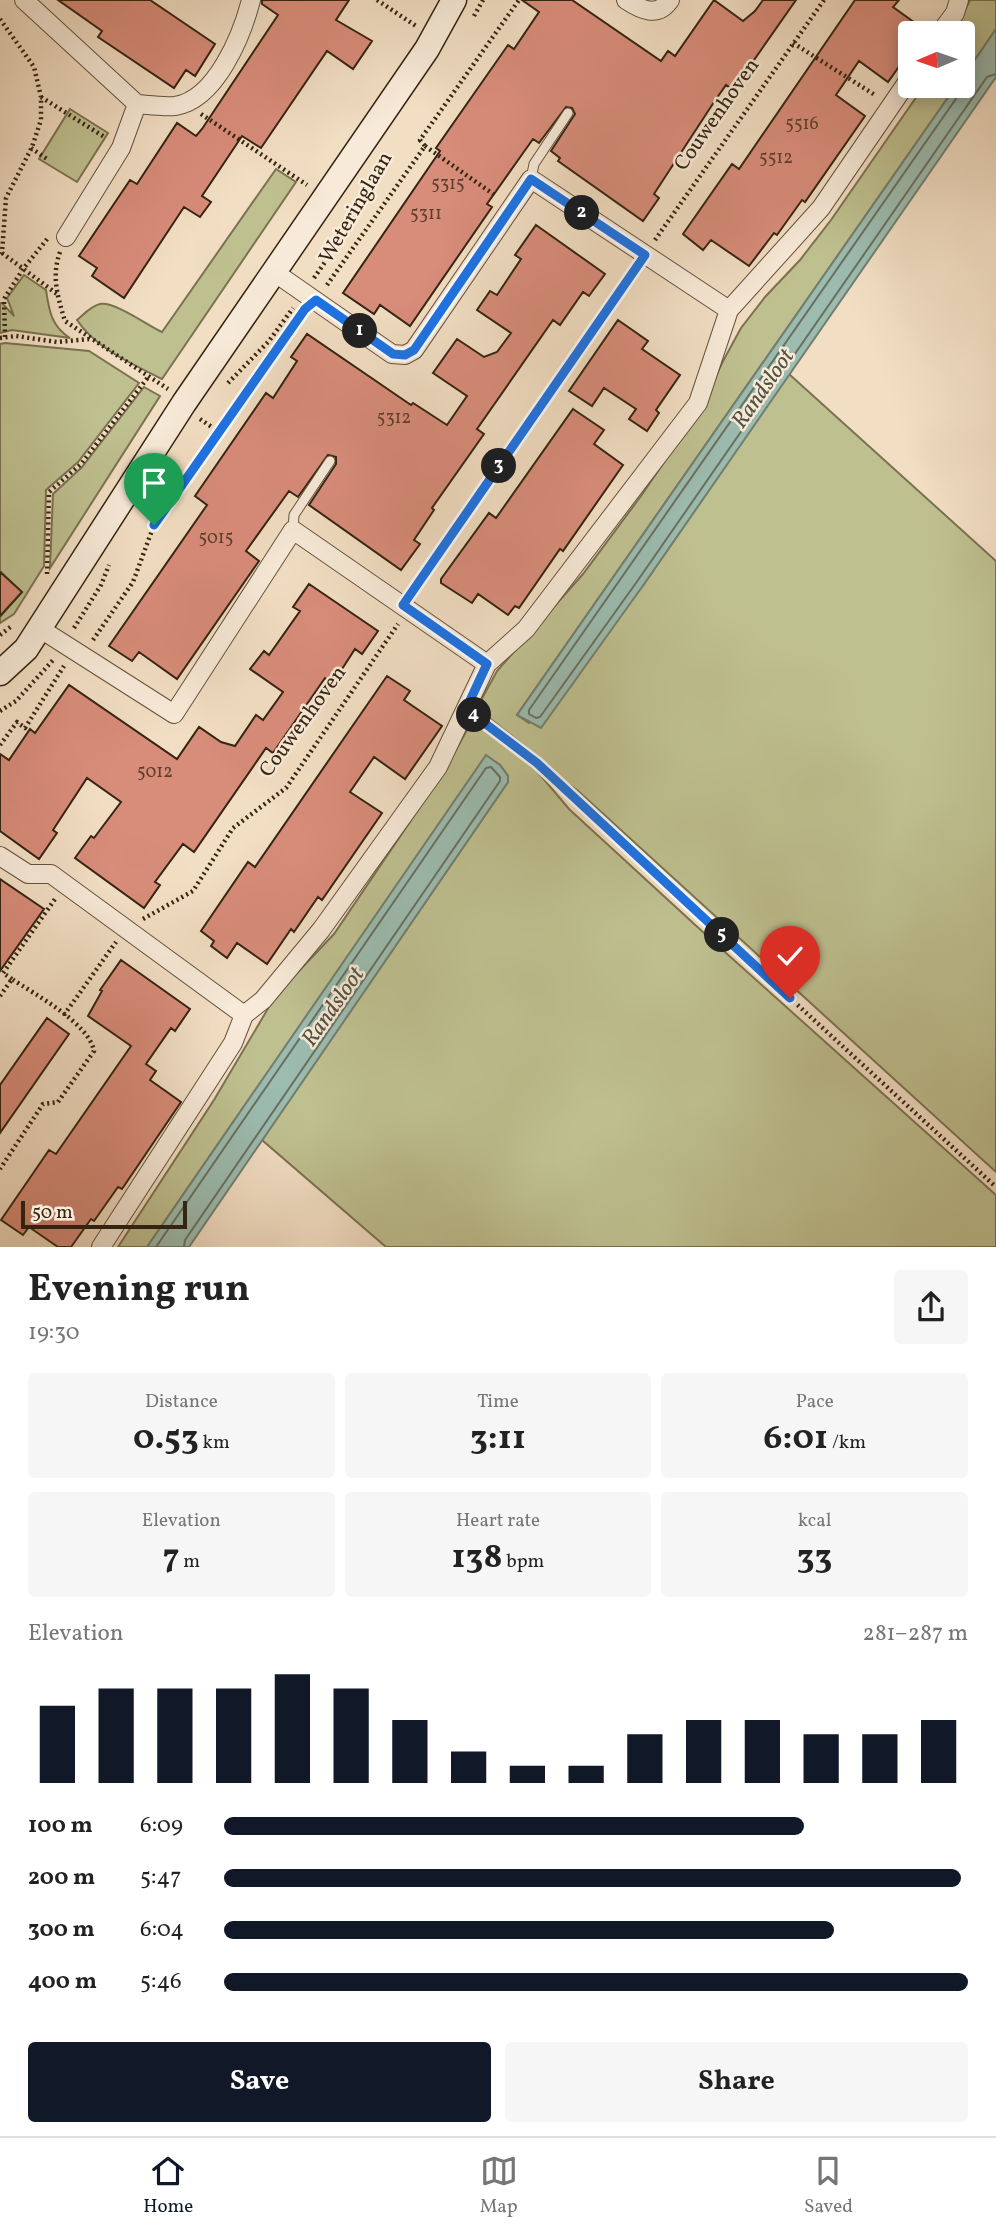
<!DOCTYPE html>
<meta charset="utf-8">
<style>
body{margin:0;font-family:Vollkorn,serif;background:#f6f6f6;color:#222;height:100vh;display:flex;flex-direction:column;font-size:26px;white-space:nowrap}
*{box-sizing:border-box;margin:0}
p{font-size:23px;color:#767676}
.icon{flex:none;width:38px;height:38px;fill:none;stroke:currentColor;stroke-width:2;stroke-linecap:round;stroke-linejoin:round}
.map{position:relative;height:1247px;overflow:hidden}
.side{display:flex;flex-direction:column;background:#fff;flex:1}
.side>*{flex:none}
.needle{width:46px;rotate:268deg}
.tools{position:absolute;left:898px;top:21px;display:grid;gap:14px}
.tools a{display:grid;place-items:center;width:77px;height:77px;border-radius:7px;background:#fff;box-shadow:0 4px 18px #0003;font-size:35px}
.scale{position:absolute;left:21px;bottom:18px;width:166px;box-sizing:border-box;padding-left:7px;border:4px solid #342411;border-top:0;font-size:19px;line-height:24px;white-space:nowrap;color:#342411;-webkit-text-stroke:5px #f7ead8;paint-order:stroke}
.pin{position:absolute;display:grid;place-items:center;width:60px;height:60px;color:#fff;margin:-72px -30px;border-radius:50% 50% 50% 0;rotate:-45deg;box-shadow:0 0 7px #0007}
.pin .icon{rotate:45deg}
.km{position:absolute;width:35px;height:35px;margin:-18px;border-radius:50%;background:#222;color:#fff;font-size:19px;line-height:35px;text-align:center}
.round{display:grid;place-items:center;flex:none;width:74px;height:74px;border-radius:7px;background:#f6f6f6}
.headline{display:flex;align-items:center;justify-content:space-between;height:119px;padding:0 28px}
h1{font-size:38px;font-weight:700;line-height:52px}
.stats{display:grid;grid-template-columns:repeat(3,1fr);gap:10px;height:119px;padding:7px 28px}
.stats div{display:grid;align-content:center;border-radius:7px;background:#f6f6f6;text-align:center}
.stats b{font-size:35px;font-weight:700}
.stats small{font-size:19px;font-weight:400}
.stats p{font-size:19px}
.chart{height:196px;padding:14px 28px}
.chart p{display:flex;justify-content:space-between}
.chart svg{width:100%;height:126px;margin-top:7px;stroke:#111827;stroke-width:6}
.button{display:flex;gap:14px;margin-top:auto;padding:14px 28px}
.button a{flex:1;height:80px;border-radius:7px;background:#111827;color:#fff;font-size:28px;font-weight:700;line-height:80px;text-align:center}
.button a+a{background:#f6f6f6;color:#222}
ul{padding:0 28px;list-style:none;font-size:23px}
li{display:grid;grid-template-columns:112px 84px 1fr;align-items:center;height:52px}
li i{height:18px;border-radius:9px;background:#111827}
.menu{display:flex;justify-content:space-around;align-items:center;height:98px;border-top:2px solid #e0e0e0;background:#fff;font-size:19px;color:#767676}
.menu a{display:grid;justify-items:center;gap:4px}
.menu .on{color:#111827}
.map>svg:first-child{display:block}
.green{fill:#bfc090;stroke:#7a7250;stroke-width:2}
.water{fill:#9cbcb0;stroke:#727f70;stroke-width:2}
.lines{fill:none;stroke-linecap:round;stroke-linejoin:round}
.shore{stroke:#687060;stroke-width:2}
.building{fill:#d88c7a;stroke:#342411;stroke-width:2}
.lane-casing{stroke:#64523e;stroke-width:11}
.street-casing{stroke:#64523e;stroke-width:20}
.secondary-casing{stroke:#342411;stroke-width:27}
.path{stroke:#342411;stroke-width:4.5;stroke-dasharray:2 3.5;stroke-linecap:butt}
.lane{stroke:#f7ead8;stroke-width:9}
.street{stroke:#f7ead8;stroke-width:18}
.secondary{stroke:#f7ead8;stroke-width:24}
.route-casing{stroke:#fff;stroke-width:14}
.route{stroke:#1a73e8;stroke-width:9}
.labels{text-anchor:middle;stroke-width:5;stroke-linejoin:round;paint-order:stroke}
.number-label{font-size:18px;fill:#5d3e2b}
.street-label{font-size:21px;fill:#342411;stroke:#f7ead8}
.water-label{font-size:23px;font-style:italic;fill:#535241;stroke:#f7ead8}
</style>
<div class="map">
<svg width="996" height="1247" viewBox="0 0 996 1247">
<rect width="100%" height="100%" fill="#f2dec3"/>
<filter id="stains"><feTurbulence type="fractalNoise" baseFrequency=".00286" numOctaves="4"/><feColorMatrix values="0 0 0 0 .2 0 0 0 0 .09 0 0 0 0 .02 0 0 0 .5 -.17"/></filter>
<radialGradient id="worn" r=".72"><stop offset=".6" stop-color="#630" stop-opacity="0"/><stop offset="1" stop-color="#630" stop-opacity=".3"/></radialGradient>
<path class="green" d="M970 0H996V29L963 77 962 33H954Z
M924 86H956L517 715 529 723 642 587 789 374 996 561V1172L577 790 559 778 532 752 483 713 479 704 497 671 583 574 641 496 703 405 722 363 741 328 765 297 800 260 831 220Z
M70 109 108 133 77 182 39 159Z
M276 169 296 182 162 379C133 364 96 349 77 320 84 314 91 306 100 304 114 301 147 325 162 332Z
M24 275 46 290C49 310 51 326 70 338L12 330 0 333V303H2L14 316 7 298Z
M5 343 89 351 139 383 78 462 46 490 44 566 14 614 0 623V617L22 592 0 571V344Z
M144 387 160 396 50 568 53 494 82 467Z
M472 721 531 764 569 809 716 944 996 1195V1247H386L262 1140 508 782V776L500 765 486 756 147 1247H118L214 1100 276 995 334 934 443 773Z"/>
<path class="water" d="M996 29V77L642 587 541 728 517 715 956 86H962L963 77Z
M486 755 500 765 508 776V782L189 1247H147Z"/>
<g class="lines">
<path class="shore" d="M961 86 960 93 529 710V714L536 718 540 717 636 583 987 77 996 74
M156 1247 486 768 491 767 500 777V781L185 1240 184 1247"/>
</g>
<path class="building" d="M58 0H150L215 44 195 76 186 70 174 88 98 37 102 31Z
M262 0H349L336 20 372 41 353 69 327 51 261 148 242 136 202 196 211 202 200 217 184 207 124 298 92 276 97 268 79 256 130 180 137 184 177 123 196 136 202 129 278 15 262 4Z
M522 0H572L661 61 668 51 675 56 714 0 743 21 755 11 763 0H796L733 90 726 85 714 102 654 194 659 198 643 221 558 161 560 158 551 151 575 114 572 108 566 107 539 143 533 139 487 204 492 207 410 326 380 305 374 314 343 293 440 151 436 148 508 45 514 49 539 12Z
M855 0H899L893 7 929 33H910V51L888 82 859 61 836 95 865 116 805 202 802 200 777 235 774 233 749 266 711 240 703 250 683 234 732 164 739 169Z
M536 225 605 274 589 296 583 292 560 325 553 320 477 429 484 434 432 508 434 510 414 540 420 544 401 570 309 505 336 464V457L328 455 298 497 289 491 246 551 259 561 177 679 139 652 132 661 109 646 207 505 195 496 266 393 273 398 297 361 291 357 307 334 411 405 413 403 447 425 467 396 433 373 457 339 484 357 497 352 511 333 477 310 490 291 497 295 521 259 515 255Z
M618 320 648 341 642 349 680 375 656 410 659 413 647 431 629 419 636 409 604 388 592 406 569 391Z
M573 409 604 430 594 444 623 465 563 551 560 549 519 608 515 606 508 615 478 594 472 603 441 583V579L489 513 496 518Z
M0 572 22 592 0 616Z
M309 584 378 631 362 654 355 649 333 683 325 678 273 753 266 748 194 852 183 844 155 882 160 885 144 908 75 858 91 836 94 838 121 802 87 778 53 830 57 833 39 859 0 831V754L9 760 30 729 35 733 69 685 177 759 199 727 221 742 235 746 256 715 263 720 283 692 250 669 264 651 269 655 300 611 293 607Z
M387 676 410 691 404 700 442 726 405 779 374 757 350 792 382 813 322 900 318 897 294 932 291 929 267 964 237 943 227 958 211 946 214 941 201 931 248 862 255 867Z
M0 879 44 909 0 971Z
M121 960 190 1009 175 1031 171 1028 146 1064 156 1071 150 1080 181 1102 122 1189 118 1187 94 1221 91 1219 71 1247H58L29 1227 23 1235 1 1220 49 1150 56 1154 131 1046 88 1016 102 991 100 990Z
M47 1018 69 1034 0 1133V1085Z"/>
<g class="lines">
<g class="lane-casing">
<path id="lane" d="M531 179 534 164 568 113
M293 530 294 515 330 461
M465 709 512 744"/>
</g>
<g class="street-casing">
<path id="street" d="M24 0 137 104C149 105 163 107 175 106 216 100 242 35 251 0
M626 0C641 10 658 18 670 0
M940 33 955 13 959 0
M66 237 121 148 137 104
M274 272 392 354 405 355 414 350 531 179 729 310
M39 628 174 714 293 530 487 664
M0 856 28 874H51L244 1015
M101 1247 233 1043 244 1015 263 1000 321 930 438 767 487 664 526 629 698 403 729 310 821 208 910 78"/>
</g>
<g class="secondary-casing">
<path id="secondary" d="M0 673 26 649 184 403 427 49 454 0"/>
</g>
<path class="path" d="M377 0 416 26
M474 16 483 0
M0 19 34 67 41 97V120L32 147 6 198 2 253 0 256
M793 43 875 95
M41 97 106 138
M201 114 307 185
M425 146 496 196
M31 148 47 159
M655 240 824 0
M60 252C51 276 58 298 65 321L168 389
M2 253 57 294
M314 278 349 227 377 167
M327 285 425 146 420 140 519 0
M5 337 4 299 23 269 48 238
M0 338 16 336 57 342 89 339
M228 383 269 341 293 308
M200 419 219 432
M47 574 49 492 81 464 149 376
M412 591 634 270
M74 628 101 585 109 565
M0 635 13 625
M93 640 133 582 154 525 303 313
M0 711 16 701 54 659
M0 745 17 722 25 728 64 666
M522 752 996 1187
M143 919 193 891 233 828 286 788 398 624
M12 979 3 973 55 899
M0 996 12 979C34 994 89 1023 94 1051L58 1102 43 1104 0 1169
M64 1015 116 942"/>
<use href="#lane" class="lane"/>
<use href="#street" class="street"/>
<use href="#secondary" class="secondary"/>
</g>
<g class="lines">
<g class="route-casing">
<path id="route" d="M154 525 305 309 316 300 393 354 405 355 414 350 531 179 645 255 403 605 487 664 466 709 537 763 790 998"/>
</g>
<use href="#route" class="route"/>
</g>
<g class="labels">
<g class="number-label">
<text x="802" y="129">5516</text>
<text x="776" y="163">5512</text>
<text x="448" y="189">5315</text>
<text x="426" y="219">5311</text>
<text x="394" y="423">5312</text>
<text x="216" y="543">5015</text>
<text x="155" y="777">5012</text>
</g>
<g class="street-label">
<text transform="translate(716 114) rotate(-55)" y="7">Couwenhoven</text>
<text transform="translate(355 207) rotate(-60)" y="7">Weteringlaan</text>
<text transform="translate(302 721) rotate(-54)" y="7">Couwenhoven</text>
</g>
<g class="water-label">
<text transform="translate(762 388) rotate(-55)" y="8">Randsloot</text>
<text transform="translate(332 1006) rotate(-55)" y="8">Randsloot</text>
</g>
</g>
<rect width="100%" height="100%" filter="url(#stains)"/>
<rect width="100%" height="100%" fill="url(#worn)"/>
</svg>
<div class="tools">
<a><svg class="needle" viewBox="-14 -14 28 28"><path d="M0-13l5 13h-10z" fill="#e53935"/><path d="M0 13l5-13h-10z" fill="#767676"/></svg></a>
</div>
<div class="scale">50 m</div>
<div class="pin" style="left:154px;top:525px;background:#1e9e55"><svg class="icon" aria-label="arrive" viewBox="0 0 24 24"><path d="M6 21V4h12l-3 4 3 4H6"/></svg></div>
<div class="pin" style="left:790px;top:998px;background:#d93025"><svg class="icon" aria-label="check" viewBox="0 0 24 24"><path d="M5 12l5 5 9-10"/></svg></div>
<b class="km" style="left:360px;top:331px">1</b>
<b class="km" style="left:582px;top:213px">2</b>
<b class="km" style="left:499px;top:466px">3</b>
<b class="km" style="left:474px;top:715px">4</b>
<b class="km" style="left:722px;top:935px">5</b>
</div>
<section class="side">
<div class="headline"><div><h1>Evening run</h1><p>19:30</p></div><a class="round"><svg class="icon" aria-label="share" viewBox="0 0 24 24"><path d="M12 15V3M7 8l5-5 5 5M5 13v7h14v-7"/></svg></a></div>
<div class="stats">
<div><p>Distance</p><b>0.53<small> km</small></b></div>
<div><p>Time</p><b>3:11</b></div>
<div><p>Pace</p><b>6:01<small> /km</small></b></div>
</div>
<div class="stats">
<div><p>Elevation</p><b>7<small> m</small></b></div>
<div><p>Heart rate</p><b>138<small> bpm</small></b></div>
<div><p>kcal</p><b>33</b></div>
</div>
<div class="chart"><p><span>Elevation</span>281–287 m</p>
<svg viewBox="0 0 160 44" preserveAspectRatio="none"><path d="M5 44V17M15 44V11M25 44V11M35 44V11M45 44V6M55 44V11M65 44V22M75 44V33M85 44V38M95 44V38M105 44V27M115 44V22M125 44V22M135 44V27M145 44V27M155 44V22"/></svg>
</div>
<ul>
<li><b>100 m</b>6:09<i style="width:78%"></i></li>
<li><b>200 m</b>5:47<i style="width:99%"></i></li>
<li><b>300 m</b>6:04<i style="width:82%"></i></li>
<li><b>400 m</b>5:46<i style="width:100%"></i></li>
</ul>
<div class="button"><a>Save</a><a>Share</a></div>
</section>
<nav class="menu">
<a class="on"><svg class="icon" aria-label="home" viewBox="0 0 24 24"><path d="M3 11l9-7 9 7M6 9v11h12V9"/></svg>Home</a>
<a><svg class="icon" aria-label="map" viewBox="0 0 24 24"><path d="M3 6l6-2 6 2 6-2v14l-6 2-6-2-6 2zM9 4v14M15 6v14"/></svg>Map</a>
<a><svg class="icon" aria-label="saved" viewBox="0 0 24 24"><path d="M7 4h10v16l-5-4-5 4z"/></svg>Saved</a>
</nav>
